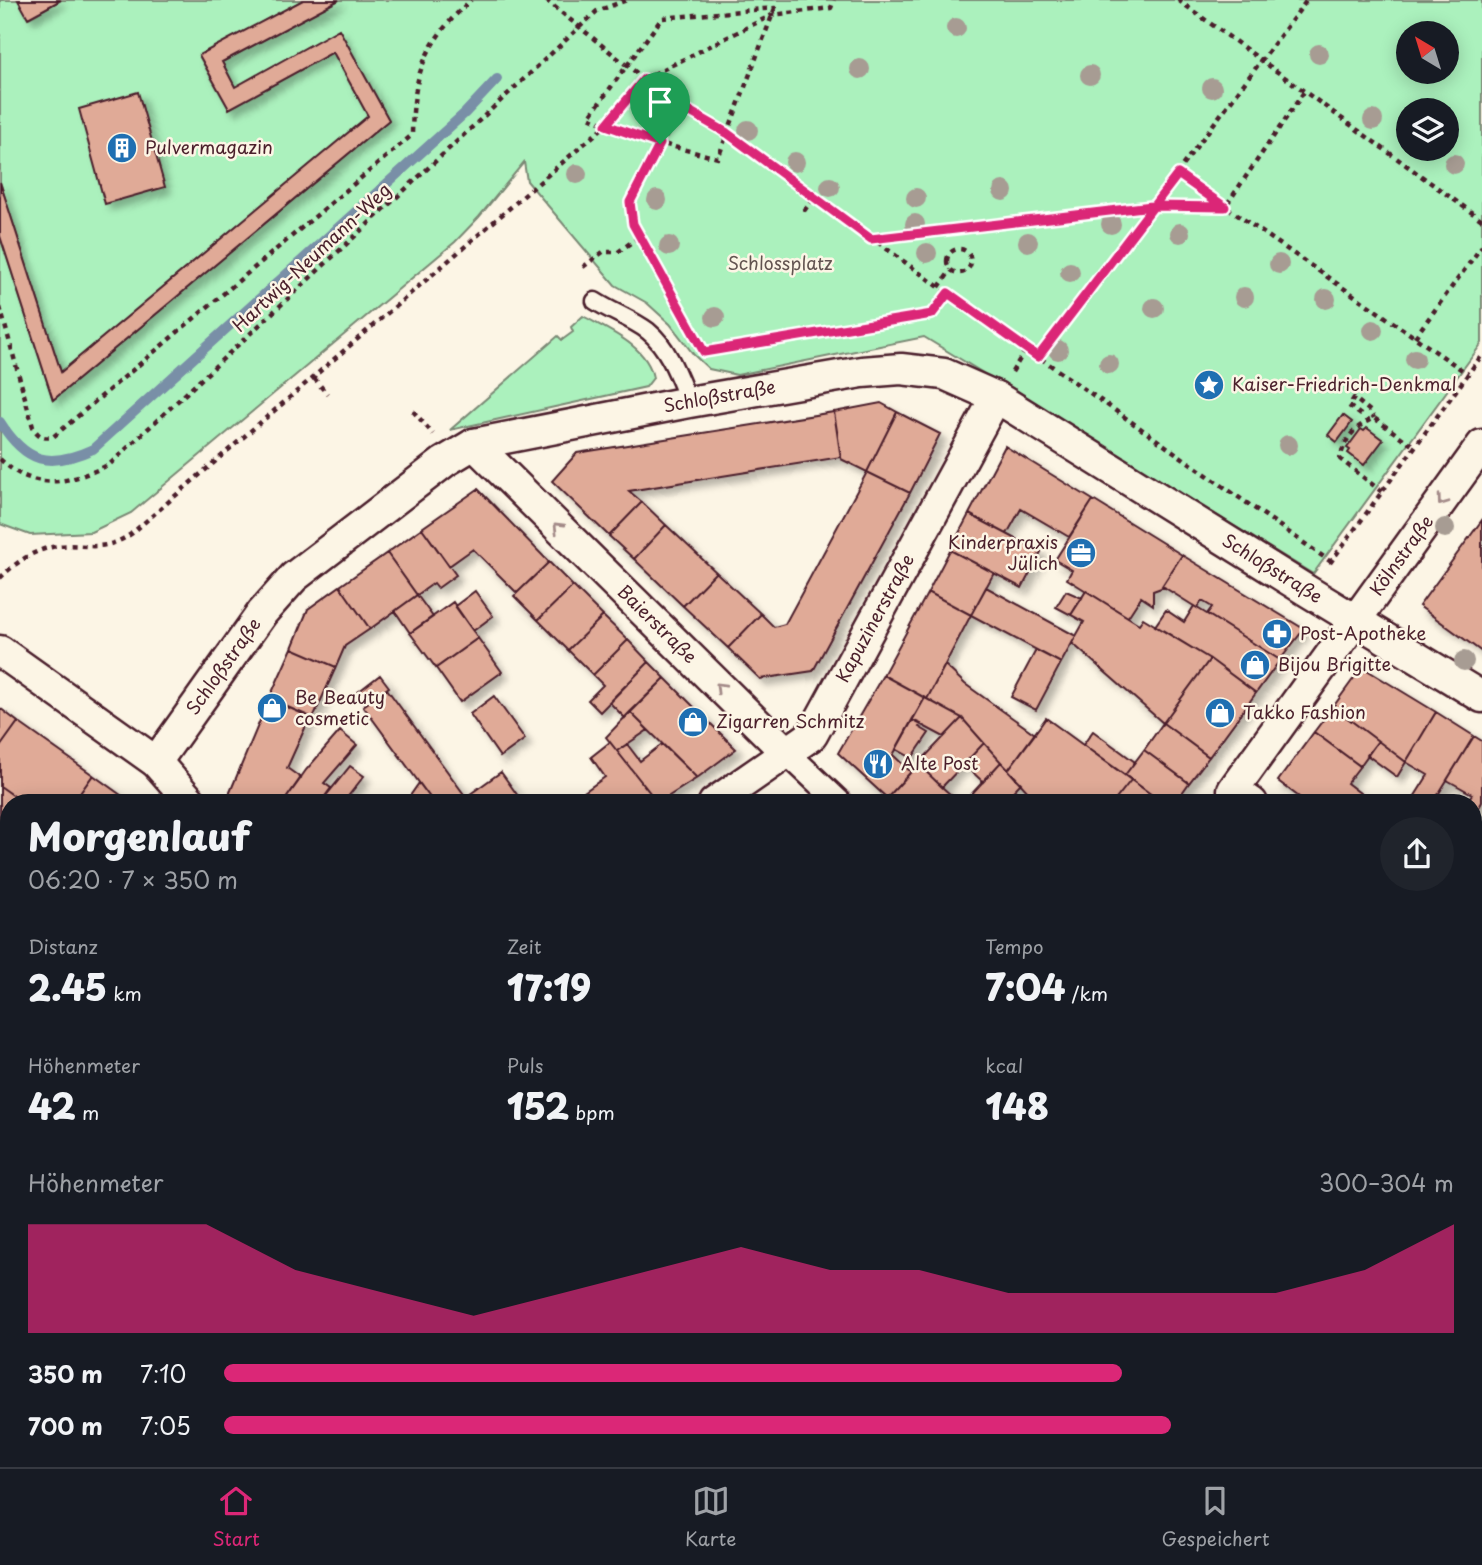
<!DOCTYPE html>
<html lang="de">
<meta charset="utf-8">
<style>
body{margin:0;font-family:"Playpen Sans",sans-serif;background:#20242c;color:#f1f3f6;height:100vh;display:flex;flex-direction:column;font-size:26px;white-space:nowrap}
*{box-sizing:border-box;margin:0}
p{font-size:23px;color:#9ea1a6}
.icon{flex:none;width:38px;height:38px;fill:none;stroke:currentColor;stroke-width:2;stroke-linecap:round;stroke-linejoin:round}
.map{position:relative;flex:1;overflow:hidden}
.sheet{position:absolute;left:0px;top:794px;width:1482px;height:674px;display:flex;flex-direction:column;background:#171b24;border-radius:28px 28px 0 0;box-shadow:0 4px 18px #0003}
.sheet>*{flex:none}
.needle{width:46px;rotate:322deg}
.controls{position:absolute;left:1396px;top:21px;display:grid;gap:14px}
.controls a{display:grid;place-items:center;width:63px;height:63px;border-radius:50%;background:#171b24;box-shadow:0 4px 18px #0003;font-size:35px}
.pin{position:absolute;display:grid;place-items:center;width:60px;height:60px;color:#fff;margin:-72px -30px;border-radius:50% 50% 50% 0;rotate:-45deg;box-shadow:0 0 7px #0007}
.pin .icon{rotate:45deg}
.round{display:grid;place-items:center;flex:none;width:74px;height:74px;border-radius:37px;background:#20242c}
.summary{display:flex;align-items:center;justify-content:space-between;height:119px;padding:0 28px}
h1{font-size:38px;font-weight:800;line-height:52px}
.metrics{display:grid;grid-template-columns:repeat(3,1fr);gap:10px;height:119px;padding:7px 28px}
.metrics div{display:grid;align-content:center}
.metrics b{font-size:35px;font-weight:800}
.metrics small{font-size:19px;font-weight:400}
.metrics p{font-size:19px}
.chart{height:196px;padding:14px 28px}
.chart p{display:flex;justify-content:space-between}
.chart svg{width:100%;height:126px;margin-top:7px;fill:#db2777;opacity:.7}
ul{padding:0 28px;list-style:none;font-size:23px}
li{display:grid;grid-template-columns:112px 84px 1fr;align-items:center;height:52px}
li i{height:18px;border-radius:9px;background:#db2777}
.menu{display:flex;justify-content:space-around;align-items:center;height:98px;border-top:2px solid #363941;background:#171b24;font-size:19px;color:#9ea1a6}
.menu a{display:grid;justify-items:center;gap:4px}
.menu .selected{color:#db2777}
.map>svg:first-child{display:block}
.green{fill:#abf1bd;stroke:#7a8874;stroke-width:2;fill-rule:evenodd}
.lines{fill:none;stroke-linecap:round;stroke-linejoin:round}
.stream{stroke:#798fa7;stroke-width:10}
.building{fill:#e0aa97;stroke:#4a1f2b;stroke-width:2;filter:url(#shadow)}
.service-casing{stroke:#4a1f2b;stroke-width:21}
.pedestrian-casing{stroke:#4a1f2b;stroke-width:28}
.minor-casing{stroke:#4a1f2b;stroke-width:35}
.path{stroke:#4a1f2b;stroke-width:4.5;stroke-dasharray:5 5;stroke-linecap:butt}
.service{stroke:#fcf5e5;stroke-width:16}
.pedestrian{stroke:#fcf5e5;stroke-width:23}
.minor{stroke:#fcf5e5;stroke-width:30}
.path-bridge{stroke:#4a1f2b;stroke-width:4.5;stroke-dasharray:5 5;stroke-linecap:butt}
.tree{fill:#a79c93}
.oneway{stroke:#a38a88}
.route-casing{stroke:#fff;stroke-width:14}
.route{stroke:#db2777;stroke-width:9}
.labels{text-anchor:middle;stroke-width:5;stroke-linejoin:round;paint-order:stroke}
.poi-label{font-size:18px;fill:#4a1f2b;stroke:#fcf5e5;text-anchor:start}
.street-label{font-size:18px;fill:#4a1f2b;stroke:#fcf5e5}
.park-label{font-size:18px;fill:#625450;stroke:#fcf5e5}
</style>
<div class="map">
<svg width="1482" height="1467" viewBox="0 0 1482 1467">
<defs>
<filter id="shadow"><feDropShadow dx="6" dy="6" stdDeviation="3.5" flood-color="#0004"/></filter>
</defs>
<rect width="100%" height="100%" fill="#fcf5e5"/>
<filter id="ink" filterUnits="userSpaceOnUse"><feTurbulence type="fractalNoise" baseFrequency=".0143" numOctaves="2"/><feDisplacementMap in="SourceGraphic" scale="14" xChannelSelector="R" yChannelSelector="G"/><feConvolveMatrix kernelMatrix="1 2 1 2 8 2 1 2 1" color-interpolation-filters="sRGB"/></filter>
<g filter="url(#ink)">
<path class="green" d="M0 0H18L29 18 61 0H303L199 56 229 109 333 52 368 116 61 372 0 182Z
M339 0H1482V343L1313 574 924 337 737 375 709 369 694 355 670 324 647 303 615 285 527 181 524 162 479 217 455 242 131 513 91 532 30 535 0 524V236L53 400 389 120 339 29 235 87 222 62ZM1409 33H1447V72H1409ZM1409 110H1447V149H1409Z
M583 316C608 330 648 346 653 378L646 387 450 430 558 336 562 340 573 332 571 327Z"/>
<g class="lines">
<path class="stream" d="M0 422C26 463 49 469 93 449L465 113 497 79"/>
</g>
<path class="building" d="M18 0H61L28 18Z
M303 0H339L222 62 235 87 339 29 389 120 53 400 0 236V182L61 372 368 116 333 52 229 109 199 55Z
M138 92 165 187 105 204 79 109Z
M881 403 897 412 867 472 841 459 834 412Z
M834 412 841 457 629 491 642 502 609 536 552 481 577 453Z
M897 412 940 434 910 493 867 472Z
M1343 415 1352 422 1337 442 1328 435Z
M1367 428 1383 440 1364 465 1348 453 1350 450 1347 448 1361 429 1364 431Z
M1005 446 1093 500 1069 537 1021 509 1007 534 969 514Z
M867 472 910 493 813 671 760 679 728 648 761 614 774 627 785 624Z
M478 489 549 562 517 593 473 549 449 566 422 528Z
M1093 500 1182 555 1162 586 1164 587 1153 591V605L1141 597 1128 617 1067 579 1072 570 1055 560Z
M642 502 666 525 634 559 609 536Z
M969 514 1041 552 1022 588 950 550Z
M1482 520V652L1419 606Z
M666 525 716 572 683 606 634 559Z
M422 528 456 575 438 588 434 583 417 595 387 553Z
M950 550 994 573 971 615 928 592Z
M387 553 417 595 370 629 340 586Z
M1182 555 1304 629 1280 660 1207 614 1212 607 1202 601 1197 608 1162 586Z
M549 562 573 586 538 620 514 596Z
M716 572 761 614 728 648 683 606Z
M340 586 370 629 345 646 336 667 292 648 308 609Z
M573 586 603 616 568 650 538 620Z
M986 587 1076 636 1061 663 971 615Z
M475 591 493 616 473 631 455 606Z
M1066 591 1082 598 1071 615 1056 607Z
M1086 591 1139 624 1143 618 1210 659 1163 723 1072 643 1084 622 1071 615Z
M928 592 971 615 927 699 883 675Z
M417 595 433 617 410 633 395 611Z
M453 602 478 638 436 668 410 633Z
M1194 606 1280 660 1256 693 1210 659 1155 626 1166 610 1184 622Z
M603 616 628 640 593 675 568 650Z
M478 638 502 672 460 702 436 668Z
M628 640 649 662 600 712 588 700 603 685 593 675Z
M292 648 336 667 313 718 269 699Z
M1036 650 1061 663 1036 710 1011 697Z
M1210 659 1256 693 1209 757 1163 723Z
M649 662 665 678 625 718 609 702Z
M945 665 965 684 1035 734 1008 770 962 718 927 699Z
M1362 667 1436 712 1406 762 1333 707Z
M380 675 389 687 366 704 358 692Z
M883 675 925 698 893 755 911 772 887 798 838 753Z
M665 678 736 749 697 778 630 712Z
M387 689 466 797 458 803H434L363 706Z
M494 696 525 739 500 757 470 714Z
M925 698 962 718 944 737 912 720Z
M269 699 310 717 287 768 301 778 283 803H237L228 797Z
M1333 707 1378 741 1360 766 1314 732Z
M0 708 18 722 0 747Z
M630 712 648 730 617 751 606 737Z
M1436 712 1474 736 1433 803H1412L1411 802 1428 775 1406 762Z
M962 718 984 743 942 787 918 764Z
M1046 718 1131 780 1113 803H1038L1008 770Z
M912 720 921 724 919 727 929 733 912 758 896 749Z
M18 722 93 775 73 803H24L0 786V747Z
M1163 723 1209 757 1189 783 1144 750Z
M340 731 357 745 324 783 331 788 320 803H283L306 770Z
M1093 731 1135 762 1125 775 1083 745Z
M1314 732 1360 766 1347 783 1373 803H1307L1278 781Z
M1474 736 1482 741V802L1474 817V803H1466L1472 794 1447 780Z
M1378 741 1406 762 1397 777 1367 755Z
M610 742 617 751 658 803H582L577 797 605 777 591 757Z
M984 743 1001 762 983 782 964 764Z
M627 744 640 761 662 744 697 778 658 803 617 751Z
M1144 750 1189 783 1175 803H1163L1125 775Z
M1001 762 1021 783 1002 803H969L966 800Z
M918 764 942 787 960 803H892L887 798Z
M350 766 364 776 346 799 352 803H320Z
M501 772 523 803H458L466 797Z
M93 775 125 798 121 803H73Z
M1131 780 1163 803H1113Z
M419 783 434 803H405Z
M0 786 24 803H9V880L0 893Z
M1474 833 1482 839V860L1474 855Z
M1474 855 1482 860V889L1475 900 1476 909H1474Z
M6 885 9 887V972L0 989V893Z
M1482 889V916L1480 919 1476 909 1475 900Z
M1482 949V1056L1474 1057V951Z
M0 1003 9 1008V1055L2 1067 0 1066Z
M0 1066 9 1070V1094L0 1102Z
M0 1284 9 1294 7 1359 0 1351Z
M1474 1373 1482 1382V1428L1474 1437Z
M1482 1428V1467H1478L1471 1460H1474V1437Z
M103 1460H167L175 1467H110Z
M243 1460H273L265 1467H250Z
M273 1460H305L313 1467H265Z
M315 1460H340L360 1463 359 1467H314Z
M425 1460H471L485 1462V1467H424Z
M471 1460H517L516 1467Z
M517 1460H551V1467H516Z
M720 1460H787L794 1465 721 1467 717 1463Z
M1043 1460H1092L1086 1467H1051Z
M1092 1460H1111L1120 1467H1086Z
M1111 1460H1123L1125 1461 1120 1467Z
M1147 1460H1166L1173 1467H1141Z
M1166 1460H1179L1173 1467Z
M1179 1460H1214L1207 1467H1173Z
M1234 1460H1269L1277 1467H1233L1229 1464Z
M1331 1460H1396L1389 1467H1323Z
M1396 1460 1403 1467H1389Z"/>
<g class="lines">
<g class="service-casing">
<path id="service" d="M595 301C612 312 632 319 648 331 669 348 679 378 689 402
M1474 1153 1482 1152"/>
</g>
<g class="pedestrian-casing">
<path id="pedestrian" d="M786 752 840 803"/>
</g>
<g class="minor-casing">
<g id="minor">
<path id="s1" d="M474 444 786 752"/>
<path d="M0 651 156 762 192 803"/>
<path id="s2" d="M156 762 262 613 294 577 444 462 474 444 689 402 862 372 901 369 944 374 996 397 1309 592 1482 697"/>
<path id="s3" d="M714 803 812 735 996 397"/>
<path id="s4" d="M1252 803 1233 790 1482 445"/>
<path d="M0 1239 9 1222"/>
<path d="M205 1460 212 1467"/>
<path d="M993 1460 1002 1467"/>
<path d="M1435 1460 1442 1467"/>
<path d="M391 1467 393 1460"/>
<path d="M940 1467 947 1460"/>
</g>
</g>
<path class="path" d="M1178 0 1482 220
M775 8 718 158C673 147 631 137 589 117L662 18Z
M625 64 682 107 728 133 939 287 1331 562
M682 107 630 202 633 224 704 352 932 314 948 293
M1178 174 1468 374
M804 211 814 197
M871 239 1152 206 1225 207 1304 92
M947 261a12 12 0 1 1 24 0a12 12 0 1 1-24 0Z
M583 267 603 252H618L640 236
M939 287 951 270
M0 307 33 427C38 436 43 439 53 437L412 135C413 73 425 42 471 0
M1415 337 1482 246
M1038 357 1307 0
M1012 372 1026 349
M314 378 327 394
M413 411 433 434
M1361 415 1349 406 1354 398 1370 411 1374 418
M0 459C34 493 71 483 110 464L597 11 627 0
M1382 492 1340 459C1345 438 1354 427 1374 418L1415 447
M1330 563 1482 355
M0 578C14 564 32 551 52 547 84 541 100 555 131 534L606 125 644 79 772 15 831 8 834 0"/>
<use href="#service" class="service"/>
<use href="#pedestrian" class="pedestrian"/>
<use href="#minor" class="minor"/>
<path class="path-bridge" d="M546 0 625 64"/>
</g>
<g class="tree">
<circle cx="956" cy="28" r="10"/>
<circle cx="1319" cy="54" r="10"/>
<circle cx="860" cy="69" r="10"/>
<circle cx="1090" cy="75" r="10"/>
<circle cx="1212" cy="88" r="10"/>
<circle cx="1373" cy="120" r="10"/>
<circle cx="748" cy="130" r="10"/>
<circle cx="795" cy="162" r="10"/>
<circle cx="1454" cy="164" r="10"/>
<circle cx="577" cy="174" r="10"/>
<circle cx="830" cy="187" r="10"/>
<circle cx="1003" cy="191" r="10"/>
<circle cx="916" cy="198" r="10"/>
<circle cx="657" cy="200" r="10"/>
<circle cx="915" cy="224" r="10"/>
<circle cx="1111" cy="224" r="10"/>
<circle cx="1180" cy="233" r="10"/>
<circle cx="1028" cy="242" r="10"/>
<circle cx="669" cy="246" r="10"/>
<circle cx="927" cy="253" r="10"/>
<circle cx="1279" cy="264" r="10"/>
<circle cx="1070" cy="272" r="10"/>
<circle cx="1244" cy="297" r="10"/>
<circle cx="1326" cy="299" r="10"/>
<circle cx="1154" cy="308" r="10"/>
<circle cx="715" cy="317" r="10"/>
<circle cx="1373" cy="330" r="10"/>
<circle cx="1058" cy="350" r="10"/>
<circle cx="1415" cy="359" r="10"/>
<circle cx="1109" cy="364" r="10"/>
<circle cx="1288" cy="445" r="10"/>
<circle cx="1445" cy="528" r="10"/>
<circle cx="1464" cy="661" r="10"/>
</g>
<defs><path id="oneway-chevron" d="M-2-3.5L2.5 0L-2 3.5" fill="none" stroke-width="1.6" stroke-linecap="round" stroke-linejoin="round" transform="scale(1.75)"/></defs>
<g class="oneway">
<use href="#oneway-chevron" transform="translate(1442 501) rotate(126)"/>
<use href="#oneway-chevron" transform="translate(558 527) rotate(-135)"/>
<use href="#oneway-chevron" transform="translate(720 687) rotate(-135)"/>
</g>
</g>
<g class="lines" filter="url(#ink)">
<g class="route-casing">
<path id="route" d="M660 144 606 125 644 79 682 107 727 133 871 239 1152 206 1225 207 1178 174 1038 357 948 293 932 314 704 352 633 224 630 202 660 144"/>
</g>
<use href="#route" class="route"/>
</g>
<defs>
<g id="building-disc" transform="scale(1.575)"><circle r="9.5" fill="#1f6fb2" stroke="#fcf5e5"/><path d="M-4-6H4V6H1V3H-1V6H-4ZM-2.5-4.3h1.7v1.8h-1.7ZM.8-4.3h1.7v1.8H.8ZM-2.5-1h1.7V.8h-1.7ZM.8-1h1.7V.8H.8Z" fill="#fff"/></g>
<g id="sight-disc" transform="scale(1.575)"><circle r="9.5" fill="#1f6fb2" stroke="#fcf5e5"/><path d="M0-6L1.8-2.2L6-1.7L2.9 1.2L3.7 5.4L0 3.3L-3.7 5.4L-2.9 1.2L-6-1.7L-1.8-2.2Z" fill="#fff"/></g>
<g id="office-disc" transform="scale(1.575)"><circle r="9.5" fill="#1f6fb2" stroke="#fcf5e5"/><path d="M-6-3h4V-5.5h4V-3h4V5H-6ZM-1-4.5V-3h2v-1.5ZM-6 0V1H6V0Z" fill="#fff"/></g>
<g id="pharmacy-disc" transform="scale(1.575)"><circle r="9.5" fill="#1f6fb2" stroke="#fcf5e5"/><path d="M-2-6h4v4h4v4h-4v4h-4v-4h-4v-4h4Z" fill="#fff"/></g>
<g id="shop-disc" transform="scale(1.575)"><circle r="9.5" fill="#1f6fb2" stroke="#fcf5e5"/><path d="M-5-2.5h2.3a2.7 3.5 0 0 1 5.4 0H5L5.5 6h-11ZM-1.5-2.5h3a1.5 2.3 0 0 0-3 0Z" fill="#fff"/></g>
<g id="restaurant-disc" transform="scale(1.575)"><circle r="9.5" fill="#1f6fb2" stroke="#fcf5e5"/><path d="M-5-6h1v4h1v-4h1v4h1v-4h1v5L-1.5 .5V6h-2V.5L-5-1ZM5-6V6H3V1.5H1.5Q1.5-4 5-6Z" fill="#fff"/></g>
</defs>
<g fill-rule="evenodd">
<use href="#building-disc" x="122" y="148"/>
<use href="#sight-disc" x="1209" y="385"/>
<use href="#office-disc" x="1081" y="553"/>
<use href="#pharmacy-disc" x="1277" y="634"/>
<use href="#shop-disc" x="1255" y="665"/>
<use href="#shop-disc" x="272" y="708"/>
<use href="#shop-disc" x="1220" y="713"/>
<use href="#shop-disc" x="693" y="722"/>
<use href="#restaurant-disc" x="878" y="764"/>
</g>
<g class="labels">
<g class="poi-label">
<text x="145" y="154">Pulvermagazin</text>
<text x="1232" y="391">Kaiser-Friedrich-Denkmal</text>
<text x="1058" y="549" text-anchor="end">Kinderpraxis<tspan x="1058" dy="21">Jülich</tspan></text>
<text x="1300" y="640">Post-Apotheke</text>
<text x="1278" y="671">Bijou Brigitte</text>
<text x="295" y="704">Be Beauty<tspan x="295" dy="21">cosmetic</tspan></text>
<text x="1243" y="719">Takko Fashion</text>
<text x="716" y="728">Zigarren Schmitz</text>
<text x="901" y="770">Alte Post</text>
</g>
<g class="street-label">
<text transform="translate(312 258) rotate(-43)" y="6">Hartwig-Neumann-Weg</text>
<text dy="6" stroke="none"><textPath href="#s2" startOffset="705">Schloßstraße</textPath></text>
<text dy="6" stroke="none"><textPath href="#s4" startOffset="312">Kölnstraße</textPath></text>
<text dy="6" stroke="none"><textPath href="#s2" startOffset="1314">Schloßstraße</textPath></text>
<text dy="6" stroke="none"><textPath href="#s3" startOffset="252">Kapuzinerstraße</textPath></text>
<text dy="6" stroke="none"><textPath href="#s1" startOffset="257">Baierstraße</textPath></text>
<text dy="6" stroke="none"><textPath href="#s2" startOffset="117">Schloßstraße</textPath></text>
</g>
<g class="park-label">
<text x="780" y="270">Schlossplatz</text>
</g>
</g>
</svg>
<div class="controls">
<a><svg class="needle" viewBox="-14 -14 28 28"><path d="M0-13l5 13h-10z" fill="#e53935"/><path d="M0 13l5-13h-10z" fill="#9ea1a6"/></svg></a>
<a><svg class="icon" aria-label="layers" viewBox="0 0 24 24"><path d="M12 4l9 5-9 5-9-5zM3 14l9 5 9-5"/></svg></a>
</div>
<div class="pin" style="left:660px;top:144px;background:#1e9e55"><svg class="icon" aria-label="arrive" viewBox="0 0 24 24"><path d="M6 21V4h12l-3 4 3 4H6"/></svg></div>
<section class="sheet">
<div class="summary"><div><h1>Morgenlauf</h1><p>06:20 · 7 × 350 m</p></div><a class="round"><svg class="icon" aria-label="share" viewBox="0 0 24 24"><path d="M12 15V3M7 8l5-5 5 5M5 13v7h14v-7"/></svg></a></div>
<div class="metrics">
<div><p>Distanz</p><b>2.45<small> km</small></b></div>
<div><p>Zeit</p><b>17:19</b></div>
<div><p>Tempo</p><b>7:04<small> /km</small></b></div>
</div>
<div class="metrics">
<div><p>Höhenmeter</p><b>42<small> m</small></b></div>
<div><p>Puls</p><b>152<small> bpm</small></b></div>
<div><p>kcal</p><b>148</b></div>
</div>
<div class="chart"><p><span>Höhenmeter</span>300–304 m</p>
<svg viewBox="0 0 160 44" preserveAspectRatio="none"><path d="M0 44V6L10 6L20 6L30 22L40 30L50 38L60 30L70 22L80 14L90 22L100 22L110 30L120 30L130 30L140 30L150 22L160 6V44z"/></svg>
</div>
<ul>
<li><b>350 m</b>7:10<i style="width:73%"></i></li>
<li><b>700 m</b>7:05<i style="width:77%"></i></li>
</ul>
</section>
</div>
<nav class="menu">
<a class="selected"><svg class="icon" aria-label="home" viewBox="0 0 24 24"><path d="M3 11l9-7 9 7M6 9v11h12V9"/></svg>Start</a>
<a><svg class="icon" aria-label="map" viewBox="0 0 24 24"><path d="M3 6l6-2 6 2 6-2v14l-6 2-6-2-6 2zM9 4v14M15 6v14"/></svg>Karte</a>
<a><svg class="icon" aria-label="saved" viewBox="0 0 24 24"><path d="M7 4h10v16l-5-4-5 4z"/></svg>Gespeichert</a>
</nav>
